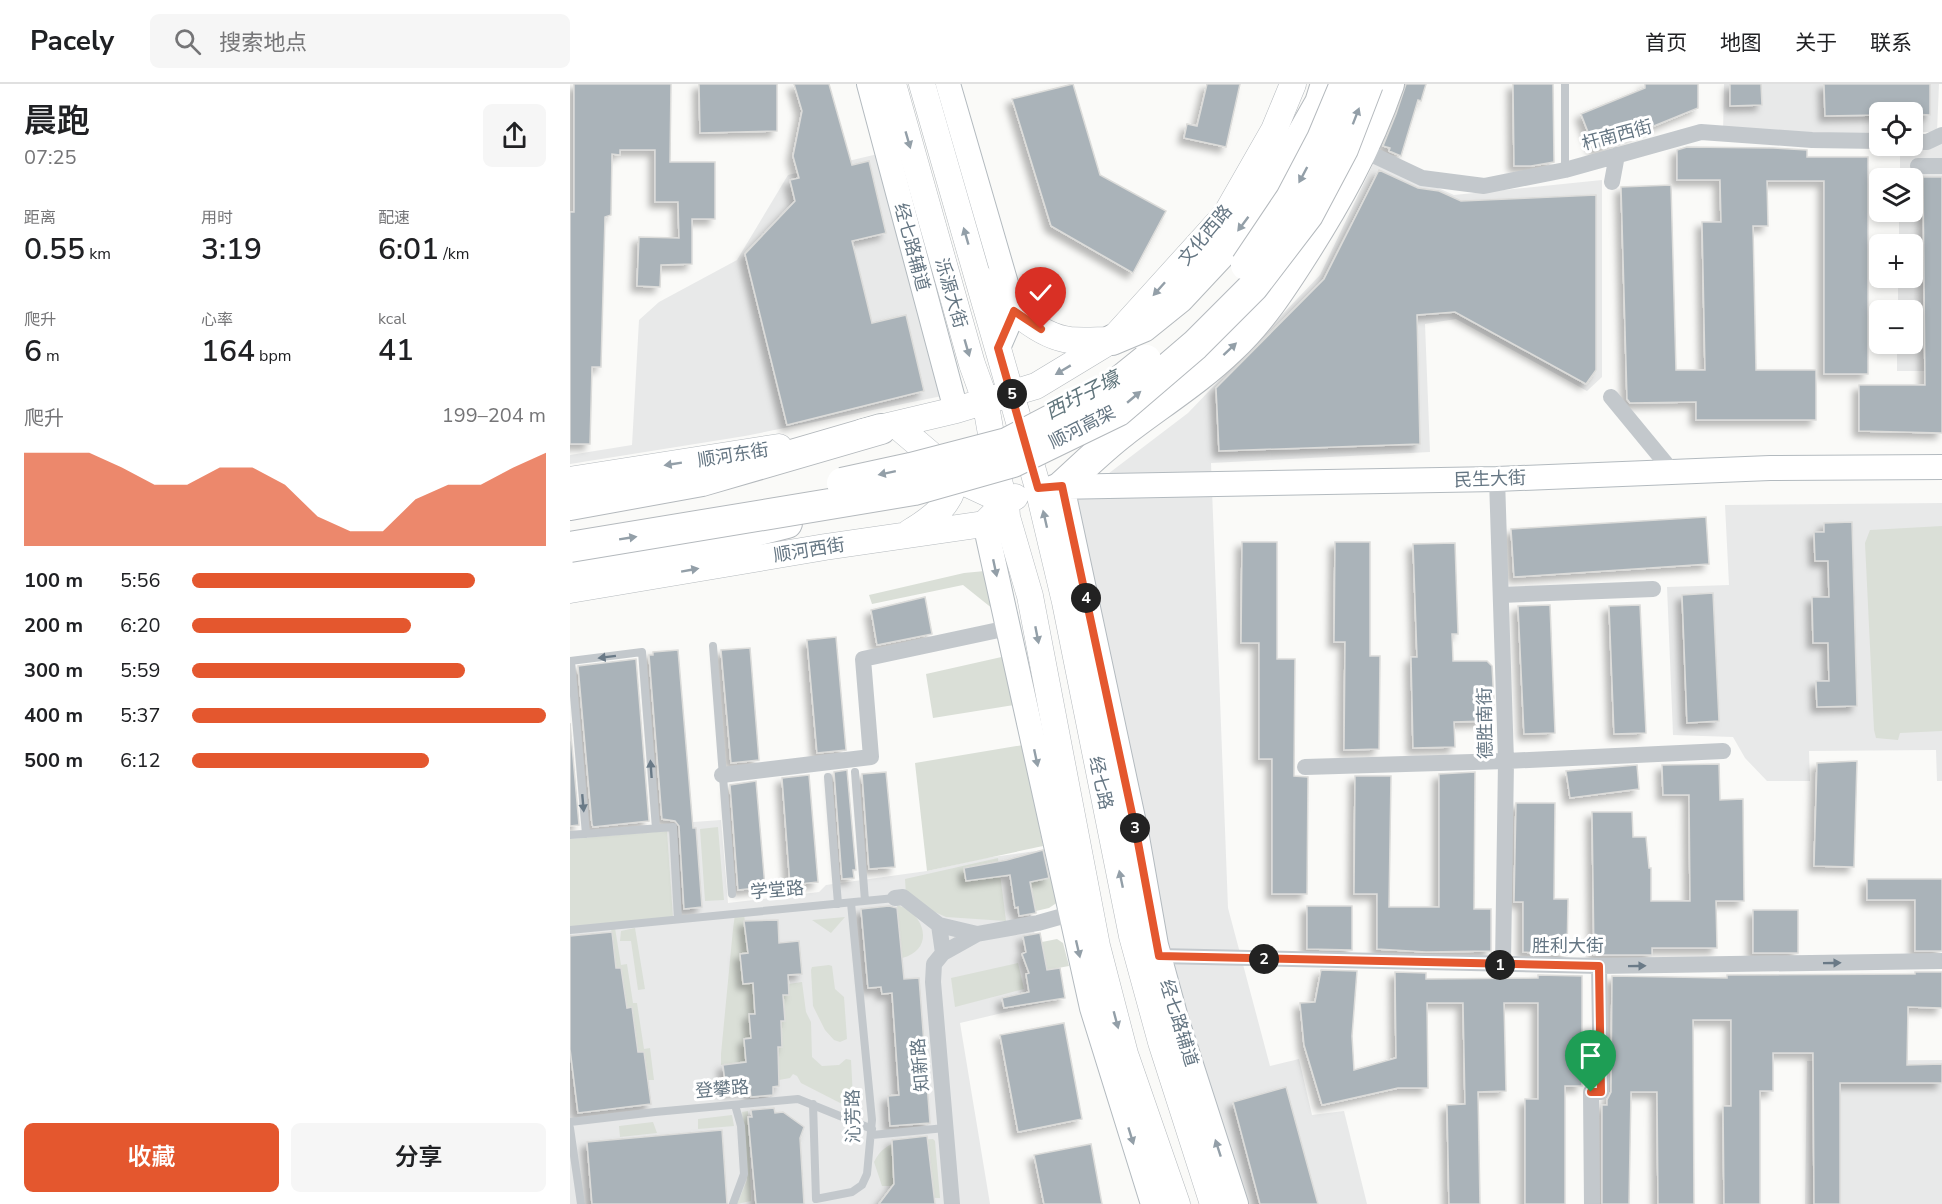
<!DOCTYPE html>
<html lang="zh">
<meta charset="utf-8">
<style>
body{margin:0;font-family:"Nunito Sans","Noto Sans SC",sans-serif;background:#f6f6f6;color:#202124;height:100vh;display:flex;flex-direction:column;font-size:22px;white-space:nowrap}
*{box-sizing:border-box;margin:0}
p{font-size:20px;color:#757577}
.icon{flex:none;width:33px;height:33px;fill:none;stroke:currentColor;stroke-width:2;stroke-linecap:round;stroke-linejoin:round}
.map{position:relative;flex:1;overflow:hidden}
.drawer{display:flex;flex-direction:column;background:#fff;width:570px}
.drawer>*{flex:none}
.controls{position:absolute;left:1299px;top:18px;display:grid;gap:12px}
.controls a{display:grid;place-items:center;width:54px;height:54px;border-radius:9px;background:#fff;box-shadow:0 3px 9px #0003;font-size:30px}
.pin{position:absolute;display:grid;place-items:center;width:51px;height:51px;color:#fff;margin:-62px -26px;border-radius:50% 50% 50% 0;rotate:-45deg;box-shadow:0 0 6px #0007}
.pin .icon{rotate:45deg}
.km{position:absolute;width:30px;height:30px;margin:-15px;border-radius:50%;background:#222;color:#fff;font-size:16px;line-height:30px;text-align:center}
.round{display:grid;place-items:center;flex:none;width:63px;height:63px;border-radius:9px;background:#f6f6f6}
.headline{display:flex;align-items:center;justify-content:space-between;height:102px;padding:0 24px}
h1{font-size:33px;font-weight:600;line-height:45px}
.metrics{display:grid;grid-template-columns:repeat(3,1fr);gap:9px;height:102px;padding:6px 24px}
.metrics div{display:grid;align-content:center}
.metrics b{font-size:30px;font-weight:600}
.metrics small{font-size:16px;font-weight:400}
.metrics p{font-size:16px}
.chart{height:168px;padding:12px 24px}
.chart p{display:flex;justify-content:space-between}
.chart svg{width:100%;height:108px;margin-top:6px;fill:#e4572e;opacity:.7}
.cta{display:flex;gap:12px;margin-top:auto;padding:12px 24px}
.cta a{flex:1;height:69px;border-radius:9px;background:#e4572e;color:#fff;font-size:24px;font-weight:600;line-height:69px;text-align:center}
.cta a+a{background:#f6f6f6;color:#202124}
ul{padding:0 24px;list-style:none;font-size:20px}
li{display:grid;grid-template-columns:96px 72px 1fr;align-items:center;height:45px}
li i{height:15px;border-radius:8px;background:#e4572e}
header{display:flex;align-items:center;gap:36px;box-sizing:border-box;height:84px;padding:0 30px;background:#fff;border-bottom:2px solid #e0e0e0}
header strong{font-size:28px}
nav{display:flex;gap:33px;margin-inline-start:auto;font-size:21px}
.search{width:420px;height:54px;background:#f6f6f6;display:flex;align-items:center;gap:15px;box-sizing:border-box;padding:0 21px;border-radius:9px;color:#757577;font-size:22px}
main{display:flex;flex:1;min-height:0}
.map>svg:first-child{display:block}
.built{fill:#e8e9e9}
.green{fill:#dadfd7}
.building{fill:#aab3b9;stroke:#dcdcda;stroke-width:1.5;filter:url(#shadow)}
.lines{fill:none;stroke-linecap:round;stroke-linejoin:round}
.secondary-casing{stroke:#b3babf;stroke-width:26}
.primary-casing{stroke:#b5babe;stroke-width:27}
.highway-casing{stroke:#b4b9bd;stroke-width:32}
.lane{stroke:#c3c8cc;stroke-width:8}
.street{stroke:#c3c8cc;stroke-width:16}
.secondary{stroke:#fff;stroke-width:24}
.primary{stroke:#fff;stroke-width:26}
.highway{stroke:#fff;stroke-width:30}
.highway-bridge-casing{stroke:#b4b9bd;stroke-width:32;stroke-linecap:butt}
.highway-bridge{stroke:#fff;stroke-width:30}
.oneway{fill:#939fa8}
.oneway2{fill:#6a7a87}
.route-casing{stroke:#fff;stroke-width:12}
.route{stroke:#e4572e;stroke-width:8}
.labels{text-anchor:middle;stroke-width:6;stroke-linejoin:round;paint-order:stroke}
.street-label{font-size:18px;fill:#657683;stroke:#fff}
.water-label{font-size:20px;font-style:italic;fill:#60757c;stroke:#fff}
</style>
<header>
<strong>Pacely</strong>
<div class="search"><svg class="icon" aria-label="search" viewBox="0 0 24 24"><circle cx="10" cy="10" r="6"/><path d="M15 15l6 6"/></svg>搜索地点</div>
<nav><a>首页</a><a>地图</a><a>关于</a><a>联系</a></nav>
</header>
<main>
<section class="drawer">
<div class="headline"><div><h1>晨跑</h1><p>07:25</p></div><a class="round"><svg class="icon" aria-label="share" viewBox="0 0 24 24"><path d="M12 15V3M7 8l5-5 5 5M5 13v7h14v-7"/></svg></a></div>
<div class="metrics">
<div><p>距离</p><b>0.55<small> km</small></b></div>
<div><p>用时</p><b>3:19</b></div>
<div><p>配速</p><b>6:01<small> /km</small></b></div>
</div>
<div class="metrics">
<div><p>爬升</p><b>6<small> m</small></b></div>
<div><p>心率</p><b>164<small> bpm</small></b></div>
<div><p>kcal</p><b>41</b></div>
</div>
<div class="chart"><p><span>爬升</span>199–204 m</p>
<svg viewBox="0 0 160 44" preserveAspectRatio="none"><path d="M0 44V6L10 6L20 6L30 12L40 19L50 19L60 12L70 12L80 19L90 32L100 38L110 38L120 25L130 19L140 19L150 12L160 6V44z"/></svg>
</div>
<ul>
<li><b>100 m</b>5:56<i style="width:80%"></i></li>
<li><b>200 m</b>6:20<i style="width:62%"></i></li>
<li><b>300 m</b>5:59<i style="width:77%"></i></li>
<li><b>400 m</b>5:37<i style="width:100%"></i></li>
<li><b>500 m</b>6:12<i style="width:67%"></i></li>
</ul>
<div class="cta"><a>收藏</a><a>分享</a></div>
</section>
<div class="map">
<svg width="1372" height="1120" viewBox="0 0 1372 1120">
<defs>
<filter id="shadow"><feDropShadow dx="-5.5" dy="5.5" stdDeviation="3" flood-color="#0004"/></filter>
</defs>
<rect width="100%" height="100%" fill="#fafaf8"/>
<path class="built" d="M1154 0H1369L1367 48H1343L1342 28H1310L1309 49 1153 50Z
M1372 51V287H1327V260H1342V226H1328V194H1342V160H1329V128H1342V94H1330V62H1342Z
M308 70 372 312 175 352 0 380V371L62 361 69 236 89 218 167 176 218 91Z
M805 76 884 111 1032 96V293L1017 307 886 235 855 240 860 368 641 379 658 824 700 982 729 975 742 1031 774 1027 797 1120H674L608 914 505 415 618 329 750 191Z
M1372 419V697H1367L1366 666 1239 667 1240 697H1197L1175 674 1163 653 1103 651 1097 503 1159 501 1155 421Z
M151 736 158 819 249 808 256 801 357 787 415 774 474 766 481 793 456 799 462 840 483 917 390 939 420 1120H0V747Z
M1372 976V1120H1235L1237 977Z"/>
<path class="green" d="M1372 442V647L1330 649 1328 656 1306 654 1304 646 1295 459 1300 446Z
M415 487 423 525 393 501 302 520 299 511 394 489Z
M436 572 444 621 363 634 356 590Z
M453 661 473 762 357 787 345 679Z
M148 743 154 816 135 817 130 745Z
M97 747 103 834 0 845V755Z
M428 774 436 837 376 833 360 826 336 811 335 795Z
M481 793 488 818 479 824 466 827 460 798Z
M327 821C356 829 365 866 332 874Z
M174 829 178 869 170 870 174 900 183 899 185 930 179 931 181 954 174 955 176 978 153 981H151V970L163 845 165 830Z
M275 833 261 849 242 836Z
M41 844H45L51 881 57 880 63 919H67L74 965 80 964 84 996H78L74 968H68L62 923 57 924 51 884H46Z
M65 844 75 905 68 906 61 857H50L51 847Z
M487 855 493 859 499 882 477 886 472 858Z
M448 879 454 905 385 923 381 894Z
M259 881 262 882 265 905 274 913 277 955 270 958 264 956 255 946 243 922 241 886 242 883Z
M232 898 236 928 241 938 242 973 252 982 269 981 276 975 281 976 283 1014 276 1022 231 999 227 992 223 990 220 994 209 996 208 963 212 962 211 937 215 936 213 911H219L218 900Z
M178 1027 181 1117 167 1120 177 1096 172 1028Z
M162 1031 164 1042 128 1045V1035Z
M83 1038 87 1049 50 1053 49 1042Z
M363 1055 365 1057 370 1114H364L324 1100 323 1102H312L304 1078C316 1053 339 1057 363 1055Z"/>
<path class="building" d="M4 0H101L100 78H145V135H122V180L91 181 90 203 67 202 69 153 109 154 108 118H85V66H50V71L42 70 41 131 35 133 31 283H22L20 360H0V128H4Z
M129 0H207V47L130 49Z
M224 0H259L282 81 299 77 316 149 282 157 302 239 336 231 354 307 217 341 175 170 225 117 220 96 229 94 223 72 232 27Z
M503 0 530 91 596 127 563 189 481 142 442 15Z
M637 0H670L656 63 614 54 617 40 627 42Z
M836 0H856L851 17 848 16 831 72 819 67 820 64 813 62 826 30Z
M943 0H983L984 78 961 82H944Z
M1075 0H1128V24L1025 66 1011 30 1075 4Z
M1160 0H1191L1192 21 1160 22Z
M1254 0H1360V31L1310 28V31L1255 32Z
M1117 63 1203 64 1237 66V73H1298V290H1254V97H1197L1198 142H1183L1186 286H1246V336H1126V318L1060 319 1057 315 1051 103 1101 101 1106 286H1135L1132 138H1151L1150 96H1107V66Z
M809 86 848 104 869 107 891 117 1026 111V286L1016 300 885 228 847 231 850 360 649 367 646 304 754 195Z
M1353 93H1372V349L1289 347V301H1355Z
M1136 433 1139 480 944 493 941 445Z
M1282 438 1287 622 1247 623 1246 597H1259L1258 559H1243L1242 513H1259L1258 477H1245L1244 448H1254V439Z
M672 458H707V575H725L724 692 738 693 737 810H702V675H689V559H671Z
M765 458H800V572H810L809 665 774 666 775 558H764Z
M885 459 888 550H882L883 577H917L922 582 924 620 916 637 884 638 885 663 843 664 841 573H847L843 460Z
M1143 509 1149 637 1117 639 1112 511Z
M355 513 362 550 307 561 301 526Z
M980 521 985 649 954 650 948 522Z
M1070 521 1076 649 1044 650 1039 522Z
M266 553 276 666 247 669 237 556Z
M180 564 189 676 161 679 151 566Z
M108 566 123 744H126L132 823 114 825 109 742 105 737 92 735 79 571H83V568Z
M66 575 79 737 23 743 22 740 8 582Z
M0 639 9 741 0 742Z
M1287 677 1284 783 1244 782 1247 679Z
M1149 680 1150 716 1173 715 1174 817H1146L1147 864H1082V871H1024L1022 728H1062L1063 753H1076L1079 784H1081V817H1120L1119 711H1093L1092 681Z
M1067 681 1069 705 1000 714 996 687Z
M277 686 286 786H283L284 794 272 795 264 688Z
M316 688 325 783 299 785 292 690Z
M905 688 904 825H921V867L856 868 807 865V810H784L785 692H821L819 823H869V690Z
M239 691 248 798 220 801 212 694Z
M186 697 195 803 168 806 160 701Z
M946 719H985L984 815H998L997 871 953 868V818H944Z
M473 766 479 794 460 798 466 829 449 832 448 823 445 824 440 791 396 797 394 784 437 776Z
M1297 795H1372V867H1345V816H1297Z
M319 822 327 824 334 895 349 894 360 1039 320 1042 318 1012 329 1011 322 909 312 910 311 903 298 904 291 825Z
M737 822H782V866L737 865Z
M1183 826H1228V869H1183Z
M208 836 209 859 229 857 232 890 218 891 219 911H213L215 937H211L212 963H208L209 1002 203 1003V1011L181 1013 180 1005 156 1007 153 981 176 978 174 955 181 954 179 930H185L183 899 173 900 170 870 178 869 174 837Z
M42 848 46 884H51L57 924 62 923 68 968H74L81 1020 8 1029 0 965V852Z
M470 849 477 886 490 884 495 914 434 924 432 914 459 908 456 890 459 889 452 870 456 868 453 852Z
M751 886 787 887 782 952 784 986 826 974 825 888 856 889V895L968 894V891L1012 892V1002H995V1120H955V1015H968V919H934L936 1007 908 1008 910 1120H879L877 1021 895 1020 893 919H857L858 1004H828L752 1021 734 961 730 919 745 918Z
M1345 888H1372V924L1338 923 1337 981 1372 980V999H1270V1120H1244L1243 969H1203V1007H1190V1120H1154L1153 1022H1161V936H1123L1124 1120H1088L1087 1008H1061L1059 1120H1032V1021H1037V1016L1041 1008 1042 892 1157 894V891L1345 890Z
M494 939 512 1035 448 1048 430 951Z
M716 1003 748 1120H690L663 1018Z
M204 1024 205 1029 213 1028 234 1043 230 1054 234 1120H186L178 1033H182L181 1026Z
M152 1046 157 1120H22L17 1058Z
M357 1052 365 1120H309L324 1100 322 1056Z
M521 1060 532 1120H474L464 1071Z"/>
<g class="lines">
<g class="secondary-casing">
<path id="secondary" d="M299 0 386 326
M378 0 444 227 428 264
M492 402 567 753 586 861 606 934 666 1120
M484 403 927 395 1200 384 1372 383
M437 433 418 453 522 924 583 1120"/>
</g>
<g class="primary-casing">
<path id="primary" d="M323 0 402 280 415 316 430 401 436 418 437 433 460 512 527 862 555 970 607 1120
M352 0 468 404 495 518 562 852 591 958 643 1120
M408 192C431 215 465 252 500 256 513 257 528 256 542 256
M326 341 393 398 436 418
M293 348 386 326 466 302 542 256 656 130 704 46 723 0
M0 396 209 363
M340 448C362 435 385 418 385 390
M0 506 255 463 414 440 436 418 445 413"/>
</g>
<g class="highway-casing">
<path id="highway" d="M542 256 573 243 609 214 652 168 687 121 721 70 750 19 756 0
M492 402C512 384 532 364 553 348 589 320 628 296 661 264 688 239 708 209 728 178 765 121 797 64 819 0
M0 421 132 397 311 345
M0 484 115 465 217 439"/>
</g>
<path class="lane" d="M995 86V0
M143 562 162 810
M0 577 72 568 86 744
M1 577 16 750
M285 688 295 817
M258 693 268 820
M0 751 103 743 108 835
M0 846 325 814
M243 1020 246 1115 282 1108 292 1101 297 1090 302 1036 281 819
M0 1038 85 1028 228 1015 302 1045
M0 1044 11 1120
M302 1051 375 1044
M163 1120 174 1090 171 1042 165 1021"/>
<path class="street" d="M1342 58H1357L1372 51
M801 70 852 94 914 102 995 86 1131 48 1242 56 1310 57
M1348 82H1372
M1042 98 1047 71
M1041 313 1102 387
M927 395 936 677 933 881
M931 511 1083 505
M735 683 936 677 1153 667
M152 691 301 673 293 575 438 544
M325 814 333 813 369 841 407 850
M369 841 373 869 364 880 363 898 382 1120
M373 869 407 850 468 839 500 830
M589 872 1029 882 1372 877
M1022 1120 1021 1008H1031L1029 882"/>
<use href="#secondary" class="secondary"/>
<use href="#primary" class="primary"/>
<use href="#highway" class="highway"/>
<g class="highway-bridge-casing">
<path id="highway-bridge" d="M676 181 721 114 752 55 775 0
M272 399 341 384 437 359 540 305 576 276
M0 463 344 406 443 378 548 327 625 261 683 203 738 131 773 65 798 0"/>
</g>
<use href="#highway-bridge" class="highway-bridge"/>
</g>
<defs><path id="oneway-solid" d="M-6-.8H1V-3.2L6.5 0L1 3.2V.8H-6Z" transform="scale(1.5)"/></defs>
<g class="oneway">
<use href="#oneway-solid" transform="translate(786 32) rotate(-69)"/>
<use href="#oneway-solid" transform="translate(338 56) rotate(74)"/>
<use href="#oneway-solid" transform="translate(733 91) rotate(118)"/>
<use href="#oneway-solid" transform="translate(673 140) rotate(127)"/>
<use href="#oneway-solid" transform="translate(396 152) rotate(-106)"/>
<use href="#oneway-solid" transform="translate(589 205) rotate(132)"/>
<use href="#oneway-solid" transform="translate(397 264) rotate(74)"/>
<use href="#oneway-solid" transform="translate(660 265) rotate(-43)"/>
<use href="#oneway-solid" transform="translate(493 286) rotate(149)"/>
<use href="#oneway-solid" transform="translate(564 313) rotate(-40)"/>
<use href="#oneway-solid" transform="translate(103 380) rotate(171)"/>
<use href="#oneway-solid" transform="translate(317 389) rotate(168)"/>
<use href="#oneway-solid" transform="translate(475 435) rotate(-103)"/>
<use href="#oneway-solid" transform="translate(58 454) rotate(-9)"/>
<use href="#oneway-solid" transform="translate(425 484) rotate(78)"/>
<use href="#oneway-solid" transform="translate(120 486) rotate(-10)"/>
<use href="#oneway-solid" transform="translate(467 551) rotate(79)"/>
<use href="#oneway-solid" transform="translate(466 674) rotate(78)"/>
<use href="#oneway-solid" transform="translate(551 795) rotate(-102)"/>
<use href="#oneway-solid" transform="translate(508 865) rotate(77)"/>
<use href="#oneway-solid" transform="translate(546 936) rotate(75)"/>
<use href="#oneway-solid" transform="translate(561 1052) rotate(73)"/>
<use href="#oneway-solid" transform="translate(648 1064) rotate(-108)"/>
</g>
<g class="oneway2">
<use href="#oneway-solid" transform="translate(37 573) rotate(173)"/>
<use href="#oneway-solid" transform="translate(81 685) rotate(-94)"/>
<use href="#oneway-solid" transform="translate(13 719) rotate(85)"/>
<use href="#oneway-solid" transform="translate(1262 879) rotate(-1)"/>
<use href="#oneway-solid" transform="translate(1067 882) rotate(-1)"/>
</g>
<g class="lines">
<g class="route-casing">
<path id="route" d="M471 245 444 227 428 264 468 404 492 402 567 753 589 872 1029 882 1031 1008H1021"/>
</g>
<use href="#route" class="route"/>
</g>
<g class="labels">
<g class="street-label">
<text transform="translate(1047 51) rotate(-15)" y="6">杆南西街</text>
<text transform="translate(635 151) rotate(-50)" y="6">文化西路</text>
<text transform="translate(342 163) rotate(75)" y="6">经七路辅道</text>
<text transform="translate(381 209) rotate(74)" y="6">泺源大街</text>
<text transform="translate(512 343) rotate(-27)" y="6">顺河高架</text>
<text transform="translate(163 371) rotate(-9)" y="6">顺河东街</text>
<text transform="translate(920 395) rotate(-2)" y="6">民生大街</text>
<text transform="translate(239 466) rotate(-9)" y="6">顺河西街</text>
<text transform="translate(915 639) rotate(-91)" y="6">德胜南街</text>
<text transform="translate(531 699) rotate(78)" y="6">经七路</text>
<text transform="translate(207 806) rotate(-5)" y="6">学堂路</text>
<text x="998" y="868">胜利大街</text>
<text transform="translate(609 939) rotate(73)" y="6">经七路辅道</text>
<text transform="translate(350 981) rotate(-95)" y="6">知新路</text>
<text transform="translate(152 1005) rotate(-5)" y="6">登攀路</text>
<text transform="translate(283 1032) rotate(-91)" y="6">沁芳路</text>
</g>
<g class="water-label">
<text transform="translate(512 311) rotate(-27)" y="7">西圩子壕</text>
</g>
</g>
</svg>
<div class="controls">
<a><svg class="icon" aria-label="locate" viewBox="0 0 24 24"><circle cx="12" cy="12" r="6"/><path d="M12 2v4M12 18v4M2 12h4M18 12h4"/></svg></a>
<a><svg class="icon" aria-label="layers" viewBox="0 0 24 24"><path d="M12 4l9 5-9 5-9-5zM3 14l9 5 9-5"/></svg></a>
<a>+</a>
<a>−</a>
</div>
<div class="pin" style="left:1021px;top:1008px;background:#1e9e55"><svg class="icon" aria-label="arrive" viewBox="0 0 24 24"><path d="M6 21V4h12l-3 4 3 4H6"/></svg></div>
<div class="pin" style="left:471px;top:245px;background:#d93025"><svg class="icon" aria-label="check" viewBox="0 0 24 24"><path d="M5 12l5 5 9-10"/></svg></div>
<b class="km" style="left:930px;top:881px">1</b>
<b class="km" style="left:694px;top:875px">2</b>
<b class="km" style="left:565px;top:744px">3</b>
<b class="km" style="left:516px;top:514px">4</b>
<b class="km" style="left:442px;top:310px">5</b>
</div>
</main>
